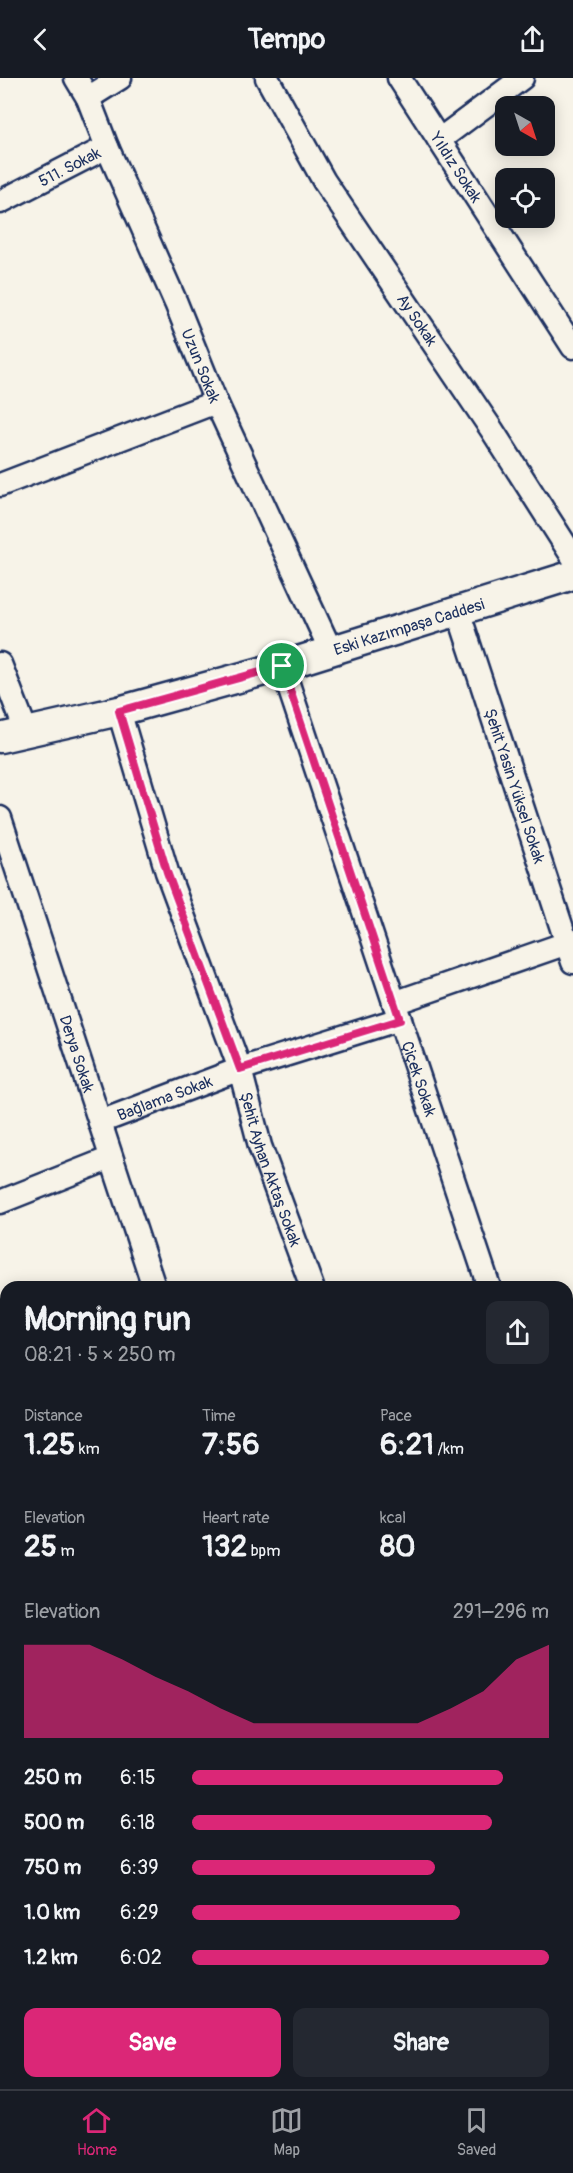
<!DOCTYPE html>
<meta charset="utf-8">
<style>
body{margin:0;font-family:Pangolin,sans-serif;background:#242831;color:#f1f3f6;height:100vh;display:flex;flex-direction:column;font-size:22px;white-space:nowrap}
*{box-sizing:border-box;margin:0}
p{font-size:20px;color:#9ea1a6}
.icon{flex:none;width:33px;height:33px;fill:none;stroke:currentColor;stroke-width:2;stroke-linecap:round;stroke-linejoin:round}
.map{position:relative;flex:1;overflow:hidden}
.side{position:absolute;left:0px;top:1203px;width:573px;height:808px;display:flex;flex-direction:column;background:#171b24;border-radius:18px 18px 0 0;box-shadow:0 3px 15px #0003}
.side>*{flex:none}
.needle{width:39px;rotate:141deg}
.tools{position:absolute;left:495px;top:18px;display:grid;gap:12px}
.tools a{display:grid;place-items:center;width:60px;height:60px;border-radius:12px;background:#171b24;box-shadow:0 3px 15px #0003;font-size:30px}
.pin{position:absolute;display:grid;place-items:center;width:51px;height:51px;color:#fff;margin:-26px;border:3px solid #fff;border-radius:50%;box-shadow:0 2px 6px #0007}
.round{display:grid;place-items:center;flex:none;width:63px;height:63px;border-radius:12px;background:#242831}
.overview{display:flex;align-items:center;justify-content:space-between;height:102px;padding:0 24px}
h1{font-size:33px;font-weight:700;line-height:45px}
.stats{display:grid;grid-template-columns:repeat(3,1fr);gap:9px;height:102px;padding:6px 24px}
.stats div{display:grid;align-content:center}
.stats b{font-size:30px;font-weight:700}
.stats small{font-size:16px;font-weight:400}
.stats p{font-size:16px}
.chart{height:168px;padding:12px 24px}
.chart p{display:flex;justify-content:space-between}
.chart svg{width:100%;height:108px;margin-top:6px;fill:#db2777;opacity:.7}
.cta{display:flex;gap:12px;margin-top:auto;padding:12px 24px}
.cta a{flex:1;height:69px;border-radius:12px;background:#db2777;color:#fff;font-size:24px;font-weight:700;line-height:69px;text-align:center}
.cta a+a{background:#242831;color:#f1f3f6}
ul{padding:0 24px;list-style:none;font-size:20px}
li{display:grid;grid-template-columns:96px 72px 1fr;align-items:center;height:45px}
li i{height:15px;border-radius:8px;background:#db2777}
header{display:flex;justify-content:space-between;align-items:center;height:78px;padding:0 24px;background:#171b24;font-size:27px;font-weight:700}
.tabs{display:flex;justify-content:space-around;align-items:center;height:84px;border-top:2px solid #363941;background:#171b24;font-size:16px;color:#9ea1a6}
.tabs a{display:grid;justify-items:center;gap:3px}
.tabs .current{color:#db2777}
.map>svg:first-child{display:block}
.industrial{fill:url(#industrial-grid)}
.lines{fill:none;stroke-linecap:round;stroke-linejoin:round}
.stream{stroke:#727c95;stroke-width:8}
.building{fill:#c0c3c5;stroke:#1b2f5e;stroke-width:1.5}
.minor-casing{stroke:#1b2f5e;stroke-width:27}
.tertiary-casing{stroke:#1b2f5e;stroke-width:33}
.path{stroke:#1b2f5e;stroke-width:4;stroke-dasharray:6 4.5;stroke-linecap:butt}
.minor{stroke:#f7f3e8;stroke-width:22}
.tertiary{stroke:#f7f3e8;stroke-width:28}
.route-casing{stroke:#fff;stroke-width:12}
.route{stroke:#db2777;stroke-width:8}
.labels{text-anchor:middle;stroke-width:4.5;stroke-linejoin:round;paint-order:stroke}
.street-label{font-size:16px;fill:#1b2f5e;stroke:#f7f3e8}
</style>
<header><svg class="icon" aria-label="back" viewBox="0 0 24 24"><path d="M15 5l-7 7 7 7"/></svg>Tempo<svg class="icon" aria-label="share" viewBox="0 0 24 24"><path d="M12 15V3M7 8l5-5 5 5M5 13v7h14v-7"/></svg></header>
<div class="map">
<svg width="573" height="2011" viewBox="0 0 573 2011">
<defs>
<pattern id="industrial-grid" width="8" height="8" patternUnits="userSpaceOnUse" patternTransform="scale(1.5)"><rect width="8" height="8" fill="#e6e5de"/><path d="M0 4h8M4 0v8" fill="none" stroke="#c5c5c1"/></pattern>
</defs>
<rect width="100%" height="100%" fill="#f7f3e8"/>
<filter id="ink" filterUnits="userSpaceOnUse"><feTurbulence type="fractalNoise" baseFrequency=".0167" numOctaves="2"/><feDisplacementMap in="SourceGraphic" scale="12" xChannelSelector="R" yChannelSelector="G"/><feConvolveMatrix kernelMatrix="1 2 1 2 8 2 1 2 1" color-interpolation-filters="sRGB"/></filter>
<g filter="url(#ink)">
<path class="industrial" d="M0 1780 6 1784V2006H393L403 2011H0Z"/>
<g class="lines">
<path class="stream" d="M0 1691 6 1694
M529 2006 539 2011"/>
</g>
<path class="building" d="M6 1334V1415L0 1417V1336Z
M567 1745 573 1748V1781L567 1790Z"/>
<g class="lines">
<g class="minor-casing">
<g id="minor">
<path id="s1" d="M76 0 88 20 107 69 176 225 216 324 331 573"/>
<path id="s2" d="M267 0 324 103 492 352 573 479"/>
<path id="s3" d="M399 0 573 269"/>
<path d="M88 20 120 0"/>
<path d="M439 62 522 0"/>
<path id="s4" d="M0 124 107 69"/>
<path d="M0 407 216 324"/>
<path id="s5" d="M458 533 573 884"/>
<path d="M0 586 26 653"/>
<path id="s6" d="M282 588 489 1209"/>
<path id="s7" d="M119 633 167 794 240 991 260 1068 312 1209"/>
<path id="s8" d="M0 740 154 1209"/>
<path d="M394 925 573 863"/>
<path id="s9" d="M100 1044 240 991 400 941"/>
<path d="M0 1124 111 1080"/>
<path d="M567 1265 573 1262"/>
<path d="M567 1455 573 1459"/>
<path d="M567 1688 573 1692"/>
</g>
</g>
<g class="tertiary-casing">
<g id="tertiary">
<path id="s10" d="M0 660 119 633 282 588 573 497"/>
<path d="M0 1567 6 1577"/>
<path d="M567 1940 573 1943"/>
</g>
</g>
<path class="path" d="M0 1636 6 1640
M0 1752 6 1755
M567 1985 573 1989
M445 2006 454 2011"/>
<use href="#minor" class="minor"/>
<use href="#tertiary" class="tertiary"/>
</g>
</g>
<g class="lines" filter="url(#ink)">
<g class="route-casing">
<path id="route" d="M282 588 400 942 240 991 167 794 119 633Z"/>
</g>
<use href="#route" class="route"/>
</g>
<g class="labels">
<g class="street-label">
<text dy="6" stroke="none"><textPath href="#s4" startOffset="78">511. Sokak</textPath></text>
<text dy="6" stroke="none"><textPath href="#s3" startOffset="106">Yıldız Sokak</textPath></text>
<text dy="6" stroke="none"><textPath href="#s2" startOffset="285">Ay Sokak</textPath></text>
<text dy="6" stroke="none"><textPath href="#s1" startOffset="314">Uzun Sokak</textPath></text>
<text dy="6" stroke="none"><textPath href="#s10" startOffset="424">Eski Kazımpaşa Caddesi</textPath></text>
<text dy="6" stroke="none"><textPath href="#s5" startOffset="184">Şehit Yasin Yüksel Sokak</textPath></text>
<text dy="6" stroke="none"><textPath href="#s8" startOffset="248">Derya Sokak</textPath></text>
<text dy="6" stroke="none"><textPath href="#s6" startOffset="435">Çiçek Sokak</textPath></text>
<text dy="6" stroke="none"><textPath href="#s9" startOffset="69">Bağlama Sokak</textPath></text>
<text dy="6" stroke="none"><textPath href="#s7" startOffset="483">Şehit Ayhan Aktaş Sokak</textPath></text>
</g>
</g>
</svg>
<div class="tools">
<a><svg class="needle" viewBox="-14 -14 28 28"><path d="M0-13l5 13h-10z" fill="#e53935"/><path d="M0 13l5-13h-10z" fill="#9ea1a6"/></svg></a>
<a><svg class="icon" aria-label="locate" viewBox="0 0 24 24"><circle cx="12" cy="12" r="6"/><path d="M12 2v4M12 18v4M2 12h4M18 12h4"/></svg></a>
</div>
<div class="pin" style="left:282px;top:588px;background:#1e9e55"><svg class="icon" aria-label="arrive" viewBox="0 0 24 24"><path d="M6 21V4h12l-3 4 3 4H6"/></svg></div>
<section class="side">
<div class="overview"><div><h1>Morning run</h1><p>08:21 · 5 × 250 m</p></div><a class="round"><svg class="icon" aria-label="share" viewBox="0 0 24 24"><path d="M12 15V3M7 8l5-5 5 5M5 13v7h14v-7"/></svg></a></div>
<div class="stats">
<div><p>Distance</p><b>1.25<small> km</small></b></div>
<div><p>Time</p><b>7:56</b></div>
<div><p>Pace</p><b>6:21<small> /km</small></b></div>
</div>
<div class="stats">
<div><p>Elevation</p><b>25<small> m</small></b></div>
<div><p>Heart rate</p><b>132<small> bpm</small></b></div>
<div><p>kcal</p><b>80</b></div>
</div>
<div class="chart"><p><span>Elevation</span>291–296 m</p>
<svg viewBox="0 0 160 44" preserveAspectRatio="none"><path d="M0 44V6L10 6L20 6L30 12L40 19L50 25L60 32L70 38L80 38L90 38L100 38L110 38L120 38L130 32L140 25L150 12L160 6V44z"/></svg>
</div>
<ul>
<li><b>250 m</b>6:15<i style="width:87%"></i></li>
<li><b>500 m</b>6:18<i style="width:84%"></i></li>
<li><b>750 m</b>6:39<i style="width:68%"></i></li>
<li><b>1.0 km</b>6:29<i style="width:75%"></i></li>
<li><b>1.2 km</b>6:02<i style="width:100%"></i></li>
</ul>
<div class="cta"><a>Save</a><a>Share</a></div>
</section>
</div>
<nav class="tabs">
<a class="current"><svg class="icon" aria-label="home" viewBox="0 0 24 24"><path d="M3 11l9-7 9 7M6 9v11h12V9"/></svg>Home</a>
<a><svg class="icon" aria-label="map" viewBox="0 0 24 24"><path d="M3 6l6-2 6 2 6-2v14l-6 2-6-2-6 2zM9 4v14M15 6v14"/></svg>Map</a>
<a><svg class="icon" aria-label="saved" viewBox="0 0 24 24"><path d="M7 4h10v16l-5-4-5 4z"/></svg>Saved</a>
</nav>
